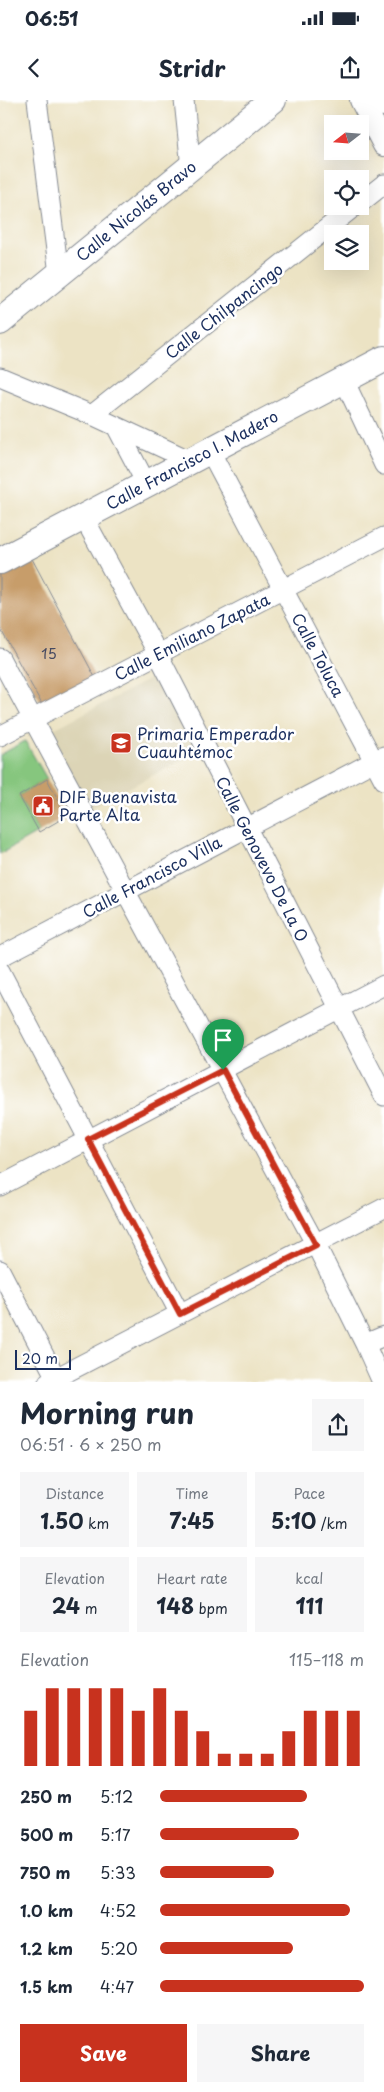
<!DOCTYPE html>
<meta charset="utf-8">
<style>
body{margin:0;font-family:"Playpen Sans",sans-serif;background:#f6f6f7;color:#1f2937;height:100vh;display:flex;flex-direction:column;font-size:19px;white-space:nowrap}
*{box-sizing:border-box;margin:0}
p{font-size:16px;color:#747a83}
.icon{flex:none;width:28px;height:28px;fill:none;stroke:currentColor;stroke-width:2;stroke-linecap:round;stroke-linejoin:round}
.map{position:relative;height:1282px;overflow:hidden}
.details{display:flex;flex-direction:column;background:#fff;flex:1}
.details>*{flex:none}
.needle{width:32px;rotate:253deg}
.controls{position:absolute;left:324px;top:15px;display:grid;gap:10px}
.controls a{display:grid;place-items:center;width:45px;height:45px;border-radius:0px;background:#fff;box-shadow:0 5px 20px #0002;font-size:25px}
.scale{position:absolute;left:15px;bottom:12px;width:56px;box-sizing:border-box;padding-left:5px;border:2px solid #1b2f5e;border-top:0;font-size:14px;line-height:18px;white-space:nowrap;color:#1b2f5e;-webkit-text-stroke:4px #fff;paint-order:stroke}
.pin{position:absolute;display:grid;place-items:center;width:42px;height:42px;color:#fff;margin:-51px -21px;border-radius:50% 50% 50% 0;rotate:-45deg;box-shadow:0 0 5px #0007}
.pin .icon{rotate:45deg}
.round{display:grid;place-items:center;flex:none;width:52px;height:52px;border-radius:0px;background:#f6f6f7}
.headline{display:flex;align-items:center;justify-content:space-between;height:85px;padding:0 20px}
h1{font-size:28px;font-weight:700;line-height:38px}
.metrics{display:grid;grid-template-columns:repeat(3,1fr);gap:8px;height:85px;padding:5px 20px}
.metrics div{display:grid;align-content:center;border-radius:0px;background:#f6f6f7;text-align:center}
.metrics b{font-size:21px;font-weight:700}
.metrics small{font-size:14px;font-weight:400}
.metrics p{font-size:14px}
.chart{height:140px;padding:10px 20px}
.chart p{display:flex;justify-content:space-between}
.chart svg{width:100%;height:90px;margin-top:5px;stroke:#c8321e;stroke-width:6}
.primary-button{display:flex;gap:10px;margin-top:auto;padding:10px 20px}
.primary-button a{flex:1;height:58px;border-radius:0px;background:#c8321e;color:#fff;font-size:20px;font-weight:700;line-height:58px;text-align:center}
.primary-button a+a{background:#f6f6f7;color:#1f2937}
ul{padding:0 20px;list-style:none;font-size:16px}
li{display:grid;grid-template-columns:80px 60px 1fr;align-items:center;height:38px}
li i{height:12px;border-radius:6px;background:#c8321e}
.status{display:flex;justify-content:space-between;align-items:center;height:35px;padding:0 25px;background:#fff;direction:ltr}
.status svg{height:14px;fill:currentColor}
header{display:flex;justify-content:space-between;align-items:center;height:65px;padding:0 20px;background:#fff;font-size:22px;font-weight:700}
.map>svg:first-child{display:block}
.built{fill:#dcd4b6}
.green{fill:#86c67e;stroke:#507a6e}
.building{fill:#c79d6b}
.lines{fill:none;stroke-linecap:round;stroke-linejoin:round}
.minor-casing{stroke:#848991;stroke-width:21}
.tertiary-casing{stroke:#848991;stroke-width:24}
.secondary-casing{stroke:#848991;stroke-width:28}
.minor{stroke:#fff;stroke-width:19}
.tertiary{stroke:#fff;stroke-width:22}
.secondary{stroke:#fff;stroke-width:26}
.route-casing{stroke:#fff;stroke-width:10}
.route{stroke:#c8321e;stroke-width:6}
.labels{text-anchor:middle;stroke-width:5;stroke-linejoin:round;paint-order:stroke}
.number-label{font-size:14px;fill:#464a61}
.street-label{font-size:16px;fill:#1b2f5e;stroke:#fff}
.poi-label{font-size:16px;fill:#1b2f5e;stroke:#fff;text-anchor:start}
</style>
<div class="status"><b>06:51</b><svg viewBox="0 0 49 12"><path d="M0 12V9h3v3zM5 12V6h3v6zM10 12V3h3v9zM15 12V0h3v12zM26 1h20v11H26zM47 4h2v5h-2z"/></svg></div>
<header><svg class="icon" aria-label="back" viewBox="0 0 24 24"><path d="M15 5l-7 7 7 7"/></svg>Stridr<svg class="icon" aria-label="share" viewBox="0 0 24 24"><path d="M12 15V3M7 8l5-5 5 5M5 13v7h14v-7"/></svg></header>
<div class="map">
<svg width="384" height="1282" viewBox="0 0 384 1282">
<rect width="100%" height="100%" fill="#fff"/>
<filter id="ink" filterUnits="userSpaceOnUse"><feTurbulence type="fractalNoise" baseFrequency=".02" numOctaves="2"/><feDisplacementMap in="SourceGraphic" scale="10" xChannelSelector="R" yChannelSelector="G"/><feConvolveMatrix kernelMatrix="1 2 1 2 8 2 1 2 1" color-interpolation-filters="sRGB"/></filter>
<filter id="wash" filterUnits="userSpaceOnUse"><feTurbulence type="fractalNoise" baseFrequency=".0096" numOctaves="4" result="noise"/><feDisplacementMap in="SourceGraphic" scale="20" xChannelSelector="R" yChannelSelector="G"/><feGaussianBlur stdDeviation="1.12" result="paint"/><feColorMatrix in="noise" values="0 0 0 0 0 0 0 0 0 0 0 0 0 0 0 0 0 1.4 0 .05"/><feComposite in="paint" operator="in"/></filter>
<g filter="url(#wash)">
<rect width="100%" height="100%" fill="#ece3c4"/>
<path class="built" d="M156 576 196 653 86 710 46 633Z"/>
<path class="green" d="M25 641 47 679 19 696 39 732 0 754V655Z"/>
<g id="blocks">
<path class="building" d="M30 455 97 581 44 608 0 528V471Z
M47 679 67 716 39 732 19 696Z"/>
</g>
</g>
<g filter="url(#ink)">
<use href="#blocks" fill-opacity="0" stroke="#848991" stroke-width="1"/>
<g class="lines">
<g class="minor-casing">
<path id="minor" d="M37 0 59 174
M184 0 191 68
M360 103 384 84
M0 277 92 315 191 361
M344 280 384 365
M92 315 355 106
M116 326 147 385
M210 351 384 680
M84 418 158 554 384 996
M0 558 316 1145 365 1244 382 1282
M0 636 384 437
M0 857 384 656
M0 871 180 1214
M0 1086 384 885
M0 1170 58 1282
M365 1244 384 1236
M48 1282 384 1108"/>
</g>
<g class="tertiary-casing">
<path id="tertiary" d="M361 0 384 45
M382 0 384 5"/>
</g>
<g class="secondary-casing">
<path id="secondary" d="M0 222 273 0
M0 461 384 259"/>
</g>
<use href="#minor" class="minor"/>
<use href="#tertiary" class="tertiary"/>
<use href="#secondary" class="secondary"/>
</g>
</g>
<g class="lines" filter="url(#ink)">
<g class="route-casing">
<path id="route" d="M223 970 316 1145 180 1214 88 1039Z"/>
</g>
<use href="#route" class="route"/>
</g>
<defs>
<g id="school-square" transform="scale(1.125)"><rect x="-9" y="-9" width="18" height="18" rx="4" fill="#c8321e" stroke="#fff"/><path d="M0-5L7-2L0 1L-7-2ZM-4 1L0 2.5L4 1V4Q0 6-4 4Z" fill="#fff"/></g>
<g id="civic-square" transform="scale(1.125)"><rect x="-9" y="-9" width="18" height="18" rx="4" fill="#c8321e" stroke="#fff"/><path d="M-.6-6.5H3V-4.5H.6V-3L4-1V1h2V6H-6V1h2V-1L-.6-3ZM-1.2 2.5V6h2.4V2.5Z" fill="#fff"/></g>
</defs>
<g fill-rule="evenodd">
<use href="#school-square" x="121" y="643"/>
<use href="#civic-square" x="43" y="706"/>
</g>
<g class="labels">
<g class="number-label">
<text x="49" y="559">15</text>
</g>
<g class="street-label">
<text transform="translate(136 111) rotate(-39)" y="6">Calle Nicolás Bravo</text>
<text transform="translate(224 211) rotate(-38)" y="6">Calle Chilpancingo</text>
<text transform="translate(192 360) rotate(-28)" y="6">Calle Francisco I. Madero</text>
<text transform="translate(192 537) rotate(-27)" y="6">Calle Emiliano Zapata</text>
<text transform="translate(318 555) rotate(62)" y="6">Calle Toluca</text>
<text transform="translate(262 759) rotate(63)" y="6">Calle Genovevo De La O</text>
<text transform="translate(152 777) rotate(-28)" y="6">Calle Francisco Villa</text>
</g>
<g class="poi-label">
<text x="137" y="640">Primaria Emperador<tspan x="137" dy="18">Cuauhtémoc</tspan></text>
<text x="59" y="703">DIF Buenavista<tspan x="59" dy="18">Parte Alta</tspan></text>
</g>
</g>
</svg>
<div class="controls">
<a><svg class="needle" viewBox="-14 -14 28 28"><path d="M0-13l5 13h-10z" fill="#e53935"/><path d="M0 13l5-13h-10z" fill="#747a83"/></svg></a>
<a><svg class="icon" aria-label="locate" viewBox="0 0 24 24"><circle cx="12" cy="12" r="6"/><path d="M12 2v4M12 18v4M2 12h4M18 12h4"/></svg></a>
<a><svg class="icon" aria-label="layers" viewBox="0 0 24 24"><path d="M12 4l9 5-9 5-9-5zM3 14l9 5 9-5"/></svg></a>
</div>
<div class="scale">20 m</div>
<div class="pin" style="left:223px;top:970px;background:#1e9e55"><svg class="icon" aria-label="arrive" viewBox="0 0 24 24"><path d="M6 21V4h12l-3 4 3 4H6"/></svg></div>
</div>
<section class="details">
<div class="headline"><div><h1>Morning run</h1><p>06:51 · 6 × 250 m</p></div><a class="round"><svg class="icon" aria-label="share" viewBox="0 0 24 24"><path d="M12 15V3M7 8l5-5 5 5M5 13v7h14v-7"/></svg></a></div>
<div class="metrics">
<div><p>Distance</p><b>1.50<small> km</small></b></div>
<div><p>Time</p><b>7:45</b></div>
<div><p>Pace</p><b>5:10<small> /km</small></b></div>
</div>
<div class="metrics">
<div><p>Elevation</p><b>24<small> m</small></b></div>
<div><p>Heart rate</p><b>148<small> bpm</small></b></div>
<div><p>kcal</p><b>111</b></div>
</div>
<div class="chart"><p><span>Elevation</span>115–118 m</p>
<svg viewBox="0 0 160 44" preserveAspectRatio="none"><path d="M5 44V17M15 44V6M25 44V6M35 44V6M45 44V6M55 44V17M65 44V6M75 44V17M85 44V27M95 44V38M105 44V38M115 44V38M125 44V27M135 44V17M145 44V17M155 44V17"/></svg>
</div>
<ul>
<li><b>250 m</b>5:12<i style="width:72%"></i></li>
<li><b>500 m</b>5:17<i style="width:68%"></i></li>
<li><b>750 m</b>5:33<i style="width:56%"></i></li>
<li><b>1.0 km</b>4:52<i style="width:93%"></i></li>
<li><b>1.2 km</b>5:20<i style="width:65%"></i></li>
<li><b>1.5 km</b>4:47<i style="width:100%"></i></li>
</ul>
<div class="primary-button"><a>Save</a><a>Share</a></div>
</section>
